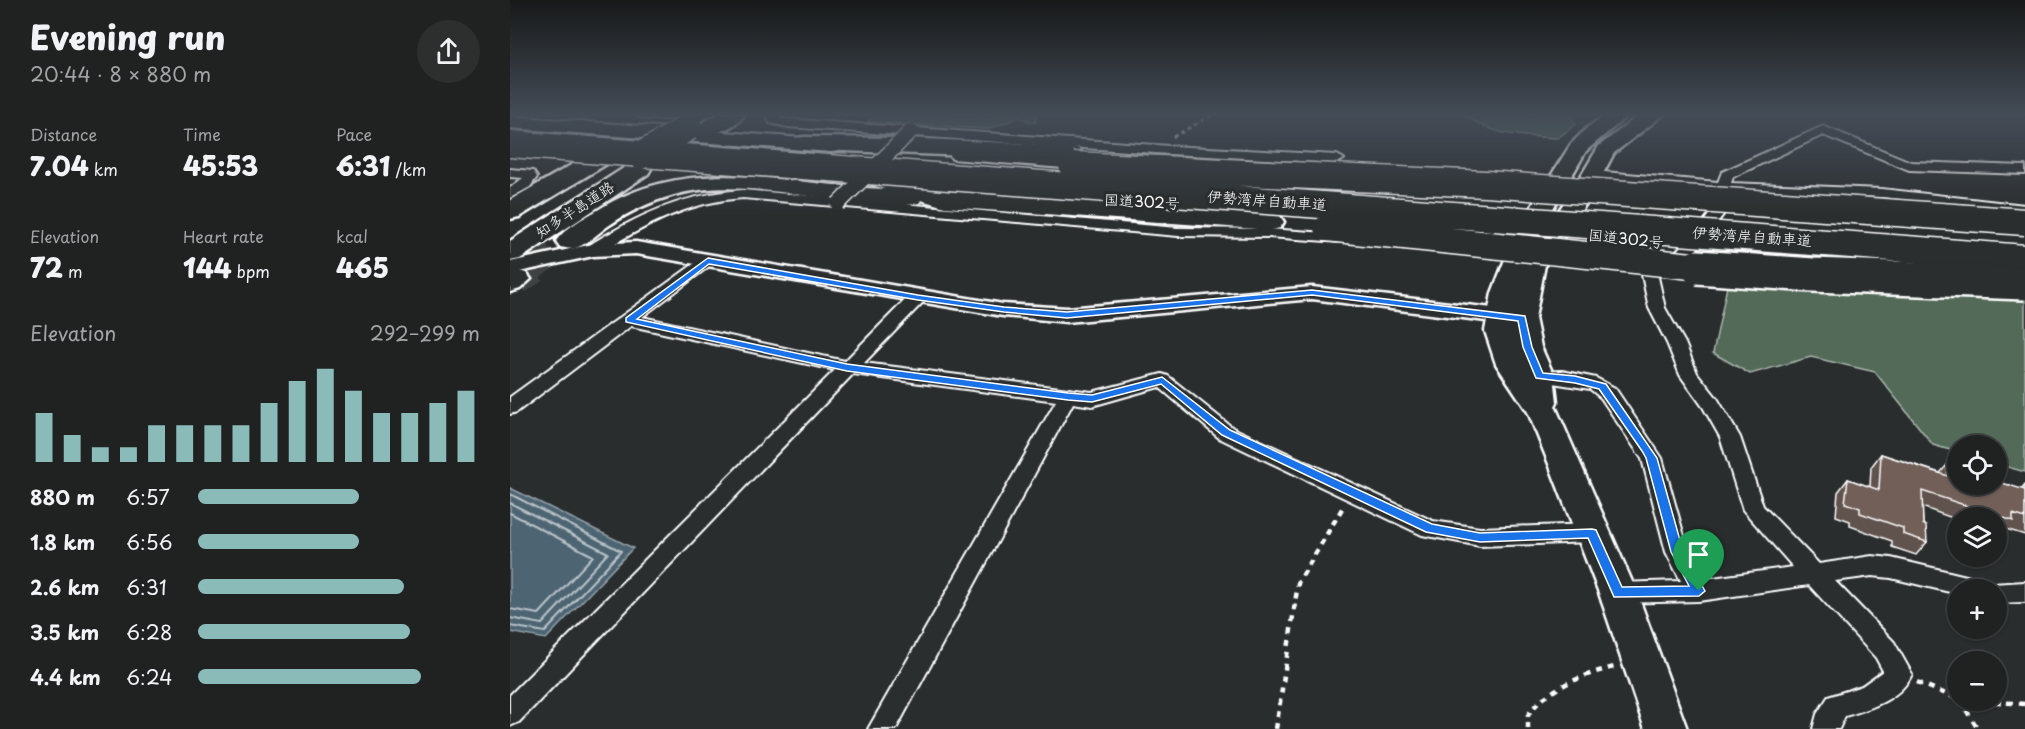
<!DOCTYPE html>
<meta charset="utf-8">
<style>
body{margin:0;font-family:"Playpen Sans","Klee One",sans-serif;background:#2d2f2f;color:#f1f3f6;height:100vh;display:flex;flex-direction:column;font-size:22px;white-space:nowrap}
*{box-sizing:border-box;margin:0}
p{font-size:20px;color:#a2a4a5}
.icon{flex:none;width:33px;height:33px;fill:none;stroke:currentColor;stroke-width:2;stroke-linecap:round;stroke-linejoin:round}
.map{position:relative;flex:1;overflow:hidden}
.panel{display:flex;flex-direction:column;background:#202222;width:510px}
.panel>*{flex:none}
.tools{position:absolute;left:1437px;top:435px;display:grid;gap:12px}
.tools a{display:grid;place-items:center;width:60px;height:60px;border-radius:50%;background:#202222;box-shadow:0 2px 4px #0004,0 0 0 2px #3d3f40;font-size:30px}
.pin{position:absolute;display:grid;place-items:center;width:51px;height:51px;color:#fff;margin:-62px -26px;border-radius:50% 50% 50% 0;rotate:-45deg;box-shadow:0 0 6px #0007}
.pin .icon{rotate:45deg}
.round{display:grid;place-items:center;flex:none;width:63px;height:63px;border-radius:32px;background:#2d2f2f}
.headline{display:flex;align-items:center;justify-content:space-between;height:102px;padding:0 30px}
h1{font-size:33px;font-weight:800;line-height:45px}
.metrics{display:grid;grid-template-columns:repeat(3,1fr);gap:9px;height:102px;padding:6px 30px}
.metrics div{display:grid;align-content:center}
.metrics b{font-size:26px;font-weight:800}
.metrics small{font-size:16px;font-weight:400}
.metrics p{font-size:16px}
.chart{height:168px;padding:12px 30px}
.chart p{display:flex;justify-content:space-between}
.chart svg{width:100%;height:108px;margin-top:6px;stroke:#8bbbb9;stroke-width:6}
ul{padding:0 30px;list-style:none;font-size:20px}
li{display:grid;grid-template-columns:96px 72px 1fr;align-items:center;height:45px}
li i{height:15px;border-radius:8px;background:#8bbbb9}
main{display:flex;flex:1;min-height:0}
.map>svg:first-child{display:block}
.green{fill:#536b59;stroke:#a9b5ac;stroke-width:1.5}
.water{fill:#4e6573;stroke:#95a3ab;stroke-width:1.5}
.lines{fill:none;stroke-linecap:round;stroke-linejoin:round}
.shore{stroke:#b8c1c7;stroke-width:2}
.motorway-tunnel-far1{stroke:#3f4243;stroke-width:26;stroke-dasharray:26 13;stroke-linecap:butt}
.motorway-tunnel{stroke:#3f4243;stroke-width:33;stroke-dasharray:33 16;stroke-linecap:butt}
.minor-casing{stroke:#fff;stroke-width:4}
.tertiary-casing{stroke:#fff;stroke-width:5}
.primary-casing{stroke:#fff;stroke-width:5}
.trunk-casing{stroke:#fff;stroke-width:4}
.motorway-casing{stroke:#fff;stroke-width:5}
.path-far1{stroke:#fff;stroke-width:3;stroke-dasharray:4 4;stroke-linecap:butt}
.path{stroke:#fff;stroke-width:4.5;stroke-dasharray:6 6;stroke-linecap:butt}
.minor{fill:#2a2d2e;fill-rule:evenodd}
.tertiary{fill:#2a2d2e;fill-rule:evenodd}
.primary{fill:#2a2d2e;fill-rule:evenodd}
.trunk{fill:#2a2d2e;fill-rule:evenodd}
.motorway{fill:#2a2d2e;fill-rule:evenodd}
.minor-bridge-casing{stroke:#fff;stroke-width:17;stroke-linecap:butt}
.motorway-bridge-far1-casing{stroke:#fff;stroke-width:29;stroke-linecap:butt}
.motorway-bridge-casing{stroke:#fff;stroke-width:38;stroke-linecap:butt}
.minor-bridge{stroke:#2a2d2e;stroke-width:14}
.motorway-bridge-far1{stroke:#2a2d2e;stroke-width:26}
.motorway-bridge{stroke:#2a2d2e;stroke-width:33}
.wall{fill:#61524d;stroke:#fff;stroke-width:1.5}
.building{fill:#715f59;stroke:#fff;stroke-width:1.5}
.route{fill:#1a73e8;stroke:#fff;stroke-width:1.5;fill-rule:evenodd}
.labels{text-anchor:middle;stroke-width:6;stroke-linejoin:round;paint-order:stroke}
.far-street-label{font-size:15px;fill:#fff;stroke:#2a2d2e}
</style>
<main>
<section class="panel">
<div class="headline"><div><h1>Evening run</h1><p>20:44 · 8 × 880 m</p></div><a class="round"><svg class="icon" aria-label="share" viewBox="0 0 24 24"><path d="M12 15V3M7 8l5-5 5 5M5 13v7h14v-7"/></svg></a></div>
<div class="metrics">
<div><p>Distance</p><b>7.04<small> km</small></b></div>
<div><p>Time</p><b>45:53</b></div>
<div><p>Pace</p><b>6:31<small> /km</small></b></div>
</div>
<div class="metrics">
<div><p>Elevation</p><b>72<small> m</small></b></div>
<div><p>Heart rate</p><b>144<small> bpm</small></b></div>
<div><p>kcal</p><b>465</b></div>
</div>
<div class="chart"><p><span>Elevation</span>292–299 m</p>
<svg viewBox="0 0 160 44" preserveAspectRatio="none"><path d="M5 44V24M15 44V33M25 44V38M35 44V38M45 44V29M55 44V29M65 44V29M75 44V29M85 44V20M95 44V11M105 44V6M115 44V15M125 44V24M135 44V24M145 44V20M155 44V15"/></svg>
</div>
<ul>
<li><b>880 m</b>6:57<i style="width:57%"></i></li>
<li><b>1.8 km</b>6:56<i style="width:57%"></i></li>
<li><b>2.6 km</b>6:31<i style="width:73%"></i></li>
<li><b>3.5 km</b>6:28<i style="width:75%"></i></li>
<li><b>4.4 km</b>6:24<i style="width:79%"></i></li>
</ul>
</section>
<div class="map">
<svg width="1515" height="729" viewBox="0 0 1515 729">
<rect width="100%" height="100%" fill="#2a2d2e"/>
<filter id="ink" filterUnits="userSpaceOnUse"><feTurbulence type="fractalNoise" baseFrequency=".0167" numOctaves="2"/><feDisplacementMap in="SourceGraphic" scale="12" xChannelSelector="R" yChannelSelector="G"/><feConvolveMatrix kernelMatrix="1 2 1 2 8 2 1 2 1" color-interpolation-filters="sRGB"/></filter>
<g filter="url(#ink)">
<path class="green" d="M367 114H527L525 123 510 117 479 129 357 122Z
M954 114H1059L1066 124 1048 138C1014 136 982 137 954 114Z
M1219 277 1515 292V472L1487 464 1486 446H1448L1447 452 1423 445 1365 372 1301 357 1240 374 1203 353Z"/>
<path class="water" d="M0 488 123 548 36 639 0 632Z"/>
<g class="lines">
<path class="shore" d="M0 494 111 551 35 632 0 626
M0 503 98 553 32 624 0 618
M0 513 83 556 29 614 0 609"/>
<path class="motorway-tunnel-far1" d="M21 268 60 241"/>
<path class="motorway-tunnel" d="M6 279 23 267"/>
<g class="minor-casing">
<path id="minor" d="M125 114H172C164 121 133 121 125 114Z
M256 114H268L269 118 277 119 660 146 827 155 834 159 827 163 660 154 277 127 260 123Z
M1313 126 1401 162 1515 166V174L1399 170 1313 135 1223 177 1221 183 1372 189 1515 205V213L1372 197 1220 191 1219 207 1187 249 1148 277 1155 308 1175 343 1187 373 1207 398 1230 437 1253 506 1309 564 1362 556 1381 558 1473 580 1482 584 1515 582V602L1486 603V590H1448V594L1381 578 1362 576 1325 581 1384 642 1402 674C1391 699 1360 709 1335 716L1329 729H1303L1307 714 1318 697 1352 686 1373 671 1366 658 1299 585 1189 601 1108 603 1100 600 1096 593 1100 586 1108 583 1171 581 1156 552 1132 459 1091 398 1080 389 1024 380 1021 376 1024 372 1052 371 1086 378 1105 388 1152 458 1178 550 1195 579 1283 567 1233 510 1210 437 1193 407 1170 375 1157 343 1139 308 1132 275 1177 243 1205 207 1206 190 1083 179 1076 175 1083 171 1208 182 1212 172Z
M0 169 23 171 27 177 20 187 0 198V188L13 178 0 177Z
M233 190 668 228 758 229 831 234 838 238 831 242 758 237 668 236 233 198C176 202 137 225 88 253L83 255 75 250C82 242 93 237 102 232 143 208 185 193 233 190Z
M197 256 202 258 205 261 202 264 132 317 335 361 402 293H414L416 297 414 301 354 363 582 392 652 374 658 376 723 428 923 521 970 528 1082 524 1090 527 1093 533 1090 539 1082 542 970 546 912 535 709 438 649 387 582 406 563 403 386 729H358L546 401 343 374 9 722 0 726V695L325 370 121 326 7 412 0 414V397L192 258Z"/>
</g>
<g class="tertiary-casing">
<path id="tertiary" d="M126 242 493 304 557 308 802 287 1008 311 1015 313 1019 318 1015 323 1008 325 802 299 557 322 493 316 126 254 83 256 0 274V262L83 244Z"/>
</g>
<g class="primary-casing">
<path id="primary" d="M1097 114H1119L1076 151 1030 231 1025 244 1059 196 1089 146 1131 114H1154L1104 153 1081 196 1035 265 1025 318 1031 347 1044 376 1047 402 1045 406 1127 593 1177 729H1135L1089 593 1039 464 1018 412 986 364 975 331 982 293 1006 231 1061 144 1078 127Z"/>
</g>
<g class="trunk-casing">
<path id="trunk" d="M0 116 321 140 329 141 332 146 329 151 321 152 0 128Z
M450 147 590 157 598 159 601 164 598 169 590 171 442 159 439 154 442 149Z"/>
</g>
<g class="motorway-casing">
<path id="motorway" d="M208 114H235C227 126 204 137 190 134L187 129 190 124Z
M293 137 396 138 560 146 568 148 572 153 568 158 560 160 285 149 281 144 285 139Z
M92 150 100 152 104 157 100 162 9 217 0 219V200L84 152Z
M129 162 138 164 141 169 138 174 10 259 0 261V241L120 164Z
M374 173 437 191 761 214 770 216 774 222 770 228 761 230 435 207 411 200 409 203C389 208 366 204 345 202 287 196 222 179 164 195 139 202 118 212 98 226 88 233 78 243 68 247 61 250 57 248 50 247L46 241C55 228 72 219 86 211 179 152 274 185 375 189L365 186 361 181 365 176Z
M6 270 16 273 21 279 10 289 0 292V272Z"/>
</g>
<path class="path-far1" d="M663 137 704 114"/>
<path class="path" d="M1407 682 1448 699
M1450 700 1468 729
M1461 700 1515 704
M766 729 788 583 833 507
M1018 729V715C1035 689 1075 674 1104 667"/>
<use href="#minor" class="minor"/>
<use href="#tertiary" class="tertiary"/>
<use href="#primary" class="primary"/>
<use href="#trunk" class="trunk"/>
<use href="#motorway" class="motorway"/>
<g class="minor-bridge-casing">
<path id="minor-bridge" d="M328 204 401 131"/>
</g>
<g class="motorway-bridge-far1-casing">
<path id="motorway-bridge-far1" d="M0 144 1515 258
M130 156 179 127
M562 165 976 184 1515 222
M817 228 1201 268"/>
</g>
<g class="motorway-bridge-casing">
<path id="motorway-bridge" d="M1187 267 1303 275 1515 283"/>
</g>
<use href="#minor-bridge" class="minor-bridge"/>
<use href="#motorway-bridge-far1" class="motorway-bridge-far1"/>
<use href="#motorway-bridge" class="motorway-bridge"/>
</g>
<path class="wall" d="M1371 454 1430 473 1437 465 1447 468 1448 464V484L1512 489 1515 485V535L1496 529 1491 534 1486 533V518H1448V520L1412 507 1413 524 1417 542 1406 555 1382 547V541L1340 526V521L1326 516 1328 492 1338 479 1360 487 1361 467Z"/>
<path class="building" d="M1371 454 1438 476 1437 465 1448 468V484H1486V481L1515 490V518L1503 514V521L1412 491 1413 524 1416 526 1417 542 1393 534V528L1350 513V508L1335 503 1338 479 1369 490Z"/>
</g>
<linearGradient id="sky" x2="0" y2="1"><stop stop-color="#171919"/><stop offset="0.53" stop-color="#444c57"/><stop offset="1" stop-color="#444c57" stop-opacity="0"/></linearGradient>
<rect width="1515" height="216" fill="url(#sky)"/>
<path class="route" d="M198 258 408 295 494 307 557 312 802 290 1015 316 1022 347 1033 373 1065 376 1096 384 1147 458 1173 551 1195 591 1189 596 1104 597 1078 538 970 542 916 532 712 435 651 384 582 402 558 400 337 371 116 322V318ZM199 264 408 300 494 312 557 318 802 295 1008 321 1013 347 1026 378 1065 383 1089 389 1132 451 1136 458 1161 552 1179 586 1112 587 1086 530 1082 529 970 533 922 524 720 430 652 377 582 395 558 393 337 364 127 319Z"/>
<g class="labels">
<g class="far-street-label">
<text transform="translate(757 201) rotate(4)" y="5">伊勢湾岸自動車道</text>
<text transform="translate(632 202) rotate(3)" y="5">国道302号</text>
<text transform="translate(65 210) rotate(-33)" y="5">知多半島道路</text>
<text transform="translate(1242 237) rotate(4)" y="5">伊勢湾岸自動車道</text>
<text transform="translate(1116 239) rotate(6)" y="5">国道302号</text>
</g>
</g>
</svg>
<div class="tools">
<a><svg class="icon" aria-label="locate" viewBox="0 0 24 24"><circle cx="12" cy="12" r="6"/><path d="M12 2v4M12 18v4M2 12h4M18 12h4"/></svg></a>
<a><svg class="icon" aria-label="layers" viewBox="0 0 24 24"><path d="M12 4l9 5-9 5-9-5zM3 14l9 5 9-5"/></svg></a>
<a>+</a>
<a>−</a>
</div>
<div class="pin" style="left:1189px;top:591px;background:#1e9e55"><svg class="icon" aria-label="arrive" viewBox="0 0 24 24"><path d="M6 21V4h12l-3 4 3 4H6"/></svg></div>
</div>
</main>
